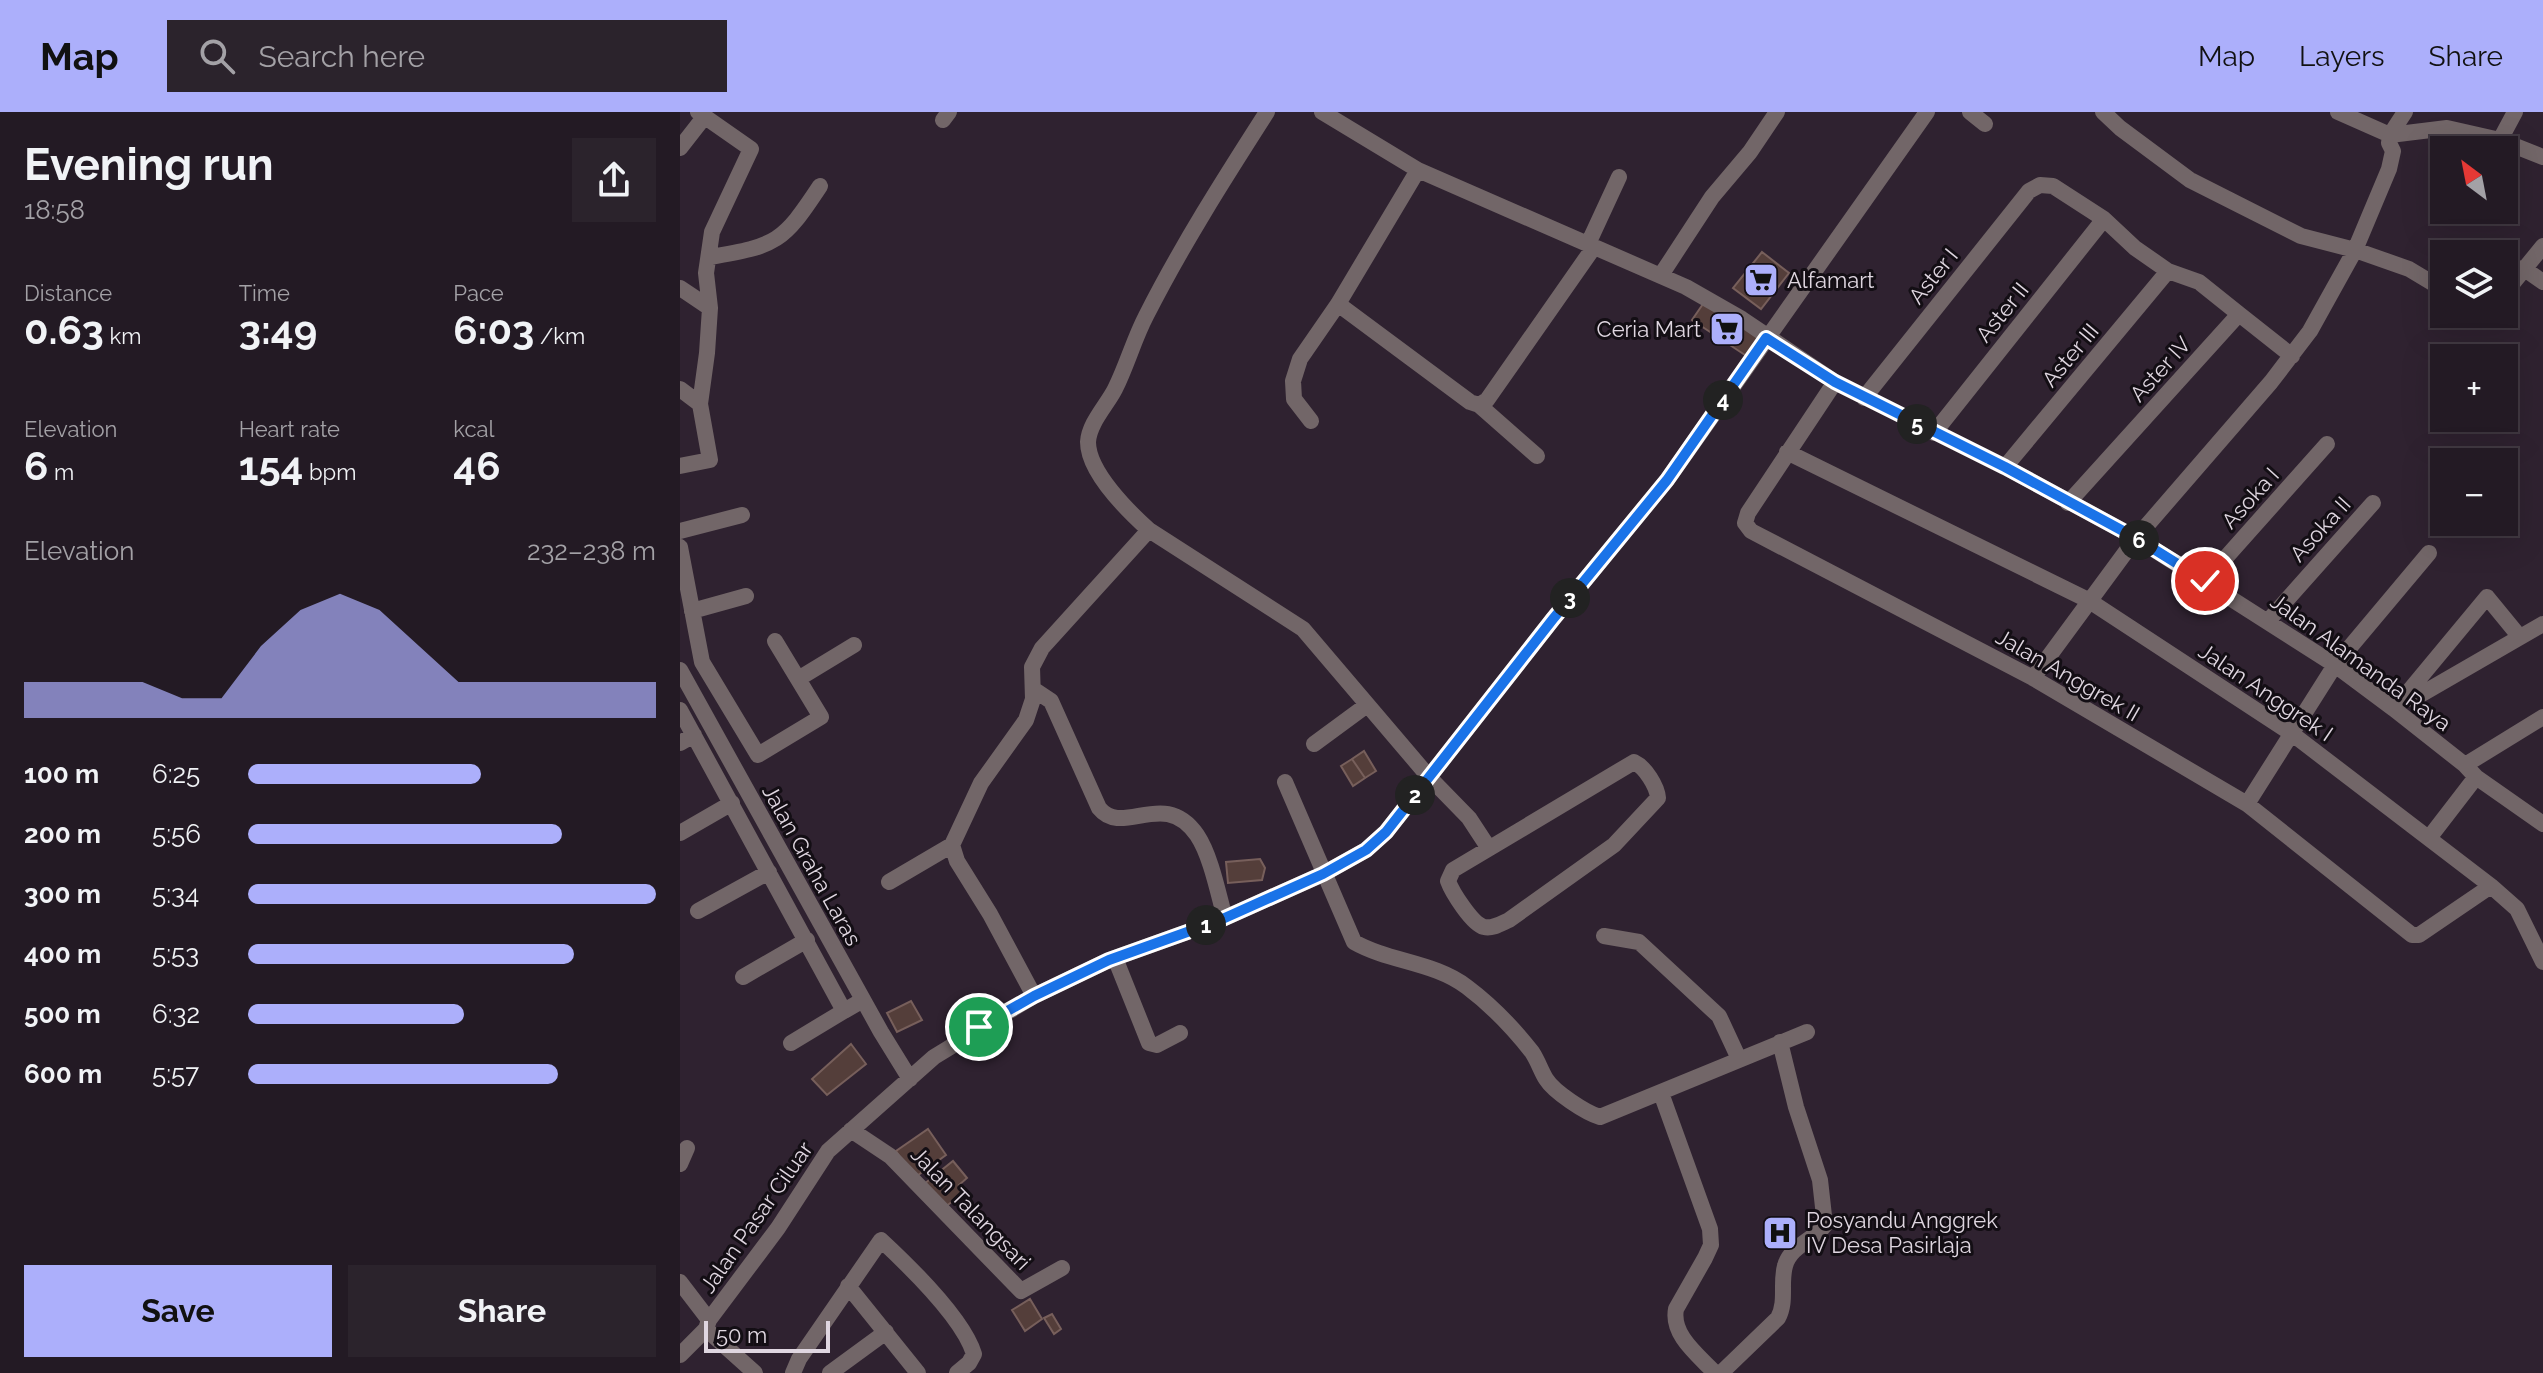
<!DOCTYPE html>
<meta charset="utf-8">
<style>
body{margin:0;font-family:Raleway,sans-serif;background:#2b232c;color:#f1f3f6;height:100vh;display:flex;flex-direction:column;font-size:30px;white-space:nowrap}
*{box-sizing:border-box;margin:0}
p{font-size:26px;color:#a3a1a6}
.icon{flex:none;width:44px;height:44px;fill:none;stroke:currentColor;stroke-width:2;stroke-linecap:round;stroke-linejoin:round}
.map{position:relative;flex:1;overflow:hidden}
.drawer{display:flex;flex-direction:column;background:#231a24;width:680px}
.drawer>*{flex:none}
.needle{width:52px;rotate:328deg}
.controls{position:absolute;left:1750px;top:24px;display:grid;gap:16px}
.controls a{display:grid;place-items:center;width:88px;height:88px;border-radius:0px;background:#231a24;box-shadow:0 8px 32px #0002,0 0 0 2px #403841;font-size:40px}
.scale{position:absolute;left:24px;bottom:20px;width:126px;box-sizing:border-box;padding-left:8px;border:4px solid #dfd6e0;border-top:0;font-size:22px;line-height:28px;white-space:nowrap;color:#dfd6e0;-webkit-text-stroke:6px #130e14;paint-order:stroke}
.pin{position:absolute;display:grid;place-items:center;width:68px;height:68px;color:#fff;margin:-34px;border:4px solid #fff;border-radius:50%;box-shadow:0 2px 8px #0007}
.km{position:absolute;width:40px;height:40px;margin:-20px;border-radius:50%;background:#222;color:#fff;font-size:22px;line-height:40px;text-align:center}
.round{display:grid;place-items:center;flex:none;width:84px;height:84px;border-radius:0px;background:#2b232c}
.headline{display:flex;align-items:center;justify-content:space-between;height:136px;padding:0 24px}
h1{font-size:44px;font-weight:700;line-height:60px}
.stats{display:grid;grid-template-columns:repeat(3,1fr);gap:12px;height:136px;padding:8px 24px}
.stats div{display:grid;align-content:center}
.stats b{font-size:40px;font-weight:700}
.stats small{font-size:22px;font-weight:400}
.stats p{font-size:22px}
.chart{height:224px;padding:16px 24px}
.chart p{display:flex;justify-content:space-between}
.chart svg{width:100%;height:144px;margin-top:8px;fill:#acaffb;opacity:.7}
.button{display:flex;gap:16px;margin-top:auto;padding:16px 24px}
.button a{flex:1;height:92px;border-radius:0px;background:#acaffb;color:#111;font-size:32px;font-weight:700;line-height:92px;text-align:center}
.button a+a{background:#2b232c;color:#f1f3f6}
ul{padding:0 24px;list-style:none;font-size:26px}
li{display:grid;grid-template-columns:128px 96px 1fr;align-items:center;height:60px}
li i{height:20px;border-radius:10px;background:#acaffb}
header{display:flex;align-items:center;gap:48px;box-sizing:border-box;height:112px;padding:0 40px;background:#acaffb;color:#111}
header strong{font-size:38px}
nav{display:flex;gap:44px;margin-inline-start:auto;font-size:28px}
.search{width:560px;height:72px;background:#2b232c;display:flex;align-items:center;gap:20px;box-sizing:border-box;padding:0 28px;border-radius:0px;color:#a3a1a6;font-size:30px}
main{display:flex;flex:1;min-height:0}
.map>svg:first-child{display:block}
.building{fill:#543e3a;stroke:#775f5b;stroke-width:2}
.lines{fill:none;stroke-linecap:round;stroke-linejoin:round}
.minor{stroke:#726668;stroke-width:16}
.route-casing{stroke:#fff;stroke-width:16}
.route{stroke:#1a73e8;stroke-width:10}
.labels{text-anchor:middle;stroke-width:6;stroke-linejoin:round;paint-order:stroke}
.street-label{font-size:22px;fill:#dfd6e0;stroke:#130e14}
.poi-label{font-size:22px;fill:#dfd6e0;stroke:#130e14;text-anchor:start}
</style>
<header>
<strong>Map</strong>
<div class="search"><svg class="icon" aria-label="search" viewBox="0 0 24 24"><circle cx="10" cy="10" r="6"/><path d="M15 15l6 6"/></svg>Search here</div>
<nav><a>Map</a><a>Layers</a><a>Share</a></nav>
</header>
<main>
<section class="drawer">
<div class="headline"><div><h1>Evening run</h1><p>18:58</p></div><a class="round"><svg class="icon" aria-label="share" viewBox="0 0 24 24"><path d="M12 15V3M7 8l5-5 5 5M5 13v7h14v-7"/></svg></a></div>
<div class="stats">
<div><p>Distance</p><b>0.63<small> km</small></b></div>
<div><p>Time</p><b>3:49</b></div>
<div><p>Pace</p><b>6:03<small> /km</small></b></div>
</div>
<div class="stats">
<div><p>Elevation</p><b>6<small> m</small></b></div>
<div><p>Heart rate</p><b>154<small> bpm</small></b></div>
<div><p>kcal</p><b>46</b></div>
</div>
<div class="chart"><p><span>Elevation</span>232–238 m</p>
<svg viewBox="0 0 160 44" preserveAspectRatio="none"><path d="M0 44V33L10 33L20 33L30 33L40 38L50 38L60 22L70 11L80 6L90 11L100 22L110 33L120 33L130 33L140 33L150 33L160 33V44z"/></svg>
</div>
<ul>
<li><b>100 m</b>6:25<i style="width:57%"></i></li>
<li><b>200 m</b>5:56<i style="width:77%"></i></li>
<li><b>300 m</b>5:34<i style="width:100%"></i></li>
<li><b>400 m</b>5:53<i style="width:80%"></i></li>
<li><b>500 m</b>6:32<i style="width:53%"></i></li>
<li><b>600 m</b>5:57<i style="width:76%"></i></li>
</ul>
<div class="button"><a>Save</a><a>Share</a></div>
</section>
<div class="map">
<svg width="1863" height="1261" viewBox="0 0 1863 1261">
<rect width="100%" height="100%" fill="#2f2230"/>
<path class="building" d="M1082 140 1109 161 1081 197 1053 176Z
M1025 189 1082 226 1068 245 1012 208Z
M684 639 696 659 685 666 672 647Z
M672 647 685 666 673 674 661 654Z
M580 747 585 756 582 768 548 771 546 750Z
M231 889 242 908 217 920 207 901Z
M171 932 186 952 147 983 132 967Z
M248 1017 266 1043 234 1066 216 1039Z
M273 1049 287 1066 279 1073 285 1080 265 1095 244 1072Z
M350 1187 362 1207 345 1219 332 1198Z
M372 1202 381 1217 374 1222 364 1206Z"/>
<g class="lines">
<path class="minor" d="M587 0C544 67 502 133 466 204 454 227 447 253 435 277 427 293 409 311 408 330 408 360 449 400 469 418L623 517 749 665 789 706 808 735
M642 0 738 58 1006 175 1062 207 1155 270 1325 355 1456 426 1655 553 1714 597 1785 653 1796 665 1863 712
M1290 0 1305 12
M1423 0 1440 16 1510 68 1621 124 1675 138 1729 157 1764 178
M1658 0 1710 23 1767 16 1820 28 1863 45
M263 8 269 0
M1710 23 1725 0
M1820 28 1835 0
M0 36 25 4
M908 132 939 65
M30 145C97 134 103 130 140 74
M1843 156 1863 170
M981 163 1032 85 1070 40 1097 0
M0 176 30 196
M1824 182 1863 134
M658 192 790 290 799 293 807 288 914 135
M1155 270 1068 401 1065 411 1071 419 1353 566 1567 692 1732 823H1739L1811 774
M0 277 20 292
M1184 286 1349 79 1360 73 1373 74 1424 107 1455 136 1488 159 1519 170 1559 202
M799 293 857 344
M631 309 614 287 613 269 620 247 658 192 738 58
M1254 321 1424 107
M1107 340 1408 488 1611 621 1811 774 1837 797 1863 850
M0 354 30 348 20 292 27 241 30 196 26 161 32 120 71 37 18 0
M1325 355 1488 159
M1388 391 1559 202 1612 244
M0 419 62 403
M0 435 22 550 78 643 141 605 95 529
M1525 469 1647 332
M12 499 66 484
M1588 509 1693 391
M0 558 201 920 230 967
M1353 566 1456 426 1591 270 1630 219 1675 138 1709 57 1713 39 1709 31 1710 23
M118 567 174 533
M353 577 371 589 419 696C443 726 484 675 517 723 531 744 538 781 545 806
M1721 589 1740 583 1863 512
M1714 597 1807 485 1839 524
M0 598 164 899 183 888
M0 631 14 623
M634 632 687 593
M954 650C965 655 977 674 978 686L934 733 829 808C822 811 813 817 804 815 792 812 772 780 768 769L773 758Z
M1785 653 1863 605
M605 670 674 830C709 850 755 850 787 875 811 893 834 917 852 940 858 949 861 959 866 967 874 980 906 1001 920 1005L1127 920
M1567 692 1655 553 1749 441
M0 721 52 691
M1749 726 1796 665
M209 770 272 733
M18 799 89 760
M924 824 959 830 1039 904 1059 947
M435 846 469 931 477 933 500 921
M63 865 127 828
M354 884 310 802 277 749 272 733 301 671 346 608 353 587 352 555 362 536 469 418
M111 931 164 899
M981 981 1030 1117 1031 1133 1025 1146 996 1197C991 1223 1018 1243 1035 1261
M171 1018 210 1044 341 1179 382 1156
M0 1052 7 1036
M0 1170 29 1208
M168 1174 238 1261
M26 1217 75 1261
M0 1243 26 1217 29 1208 98 1116 148 1039 254 945 354 884 429 848 538 809 643 762 686 738 706 720 873 507 987 368 1247 0
M113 1261 119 1247 201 1128C229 1154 283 1206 294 1242L289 1251 277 1261
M150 1261 206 1220
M1041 1261 1098 1206C1107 1189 1100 1172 1105 1154 1110 1134 1134 1128 1145 1113L1140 1068 1116 995 1100 930"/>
</g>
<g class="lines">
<g class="route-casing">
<path id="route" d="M299 915 354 884 429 848 538 809 643 762 686 738 706 720 873 507 987 368 1086 226 1155 270 1325 355 1456 426 1525 469"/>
</g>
<use href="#route" class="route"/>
</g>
<defs>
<g id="supermarket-square" transform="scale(1.8)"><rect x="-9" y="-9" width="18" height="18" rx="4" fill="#acaffb" stroke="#130e14"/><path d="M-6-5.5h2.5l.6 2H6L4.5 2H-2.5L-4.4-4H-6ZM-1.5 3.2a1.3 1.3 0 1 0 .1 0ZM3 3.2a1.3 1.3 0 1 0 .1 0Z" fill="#111"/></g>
<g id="hospital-square" transform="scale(1.8)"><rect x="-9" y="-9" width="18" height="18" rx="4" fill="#acaffb" stroke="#130e14"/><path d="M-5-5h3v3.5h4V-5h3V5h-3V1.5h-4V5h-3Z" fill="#111"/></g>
</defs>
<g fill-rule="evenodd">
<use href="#supermarket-square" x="1081" y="168"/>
<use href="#supermarket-square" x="1047" y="217"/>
<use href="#hospital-square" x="1100" y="1121"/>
</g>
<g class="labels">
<g class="street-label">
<text transform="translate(1253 164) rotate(-51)" y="8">Aster I</text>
<text transform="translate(1322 200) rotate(-51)" y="8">Aster II</text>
<text transform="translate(1390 243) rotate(-50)" y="8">Aster III</text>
<text transform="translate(1480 257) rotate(-48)" y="8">Aster IV</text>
<text transform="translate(1570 386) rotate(-48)" y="8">Asoka I</text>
<text transform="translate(1640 417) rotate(-48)" y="8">Asoka II</text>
<text transform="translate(1681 550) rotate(36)" y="8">Jalan Alamanda Raya</text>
<text transform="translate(1388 563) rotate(30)" y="8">Jalan Anggrek II</text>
<text transform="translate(1586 580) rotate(34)" y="8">Jalan Anggrek I</text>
<text transform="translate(132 753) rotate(61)" y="8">Jalan Graha Laras</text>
<text transform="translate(291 1096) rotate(46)" y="8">Jalan Talangsari</text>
<text transform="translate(76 1105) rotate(-55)" y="8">Jalan Pasar Ciluar</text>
</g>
<g class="poi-label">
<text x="1107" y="176">Alfamart</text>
<text x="1021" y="225" text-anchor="end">Ceria Mart</text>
<text x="1126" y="1116">Posyandu Anggrek<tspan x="1126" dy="25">IV Desa Pasirlaja</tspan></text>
</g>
</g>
</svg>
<div class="controls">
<a><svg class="needle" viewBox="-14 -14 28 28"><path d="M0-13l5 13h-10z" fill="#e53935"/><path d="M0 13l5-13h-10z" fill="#a3a1a6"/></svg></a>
<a><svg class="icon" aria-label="layers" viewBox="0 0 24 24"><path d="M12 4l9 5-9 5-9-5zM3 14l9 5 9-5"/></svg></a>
<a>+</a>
<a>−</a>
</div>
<div class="scale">50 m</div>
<div class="pin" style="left:299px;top:915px;background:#1e9e55"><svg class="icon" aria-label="arrive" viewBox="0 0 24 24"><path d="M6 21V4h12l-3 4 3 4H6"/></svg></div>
<div class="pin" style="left:1525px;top:469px;background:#d93025"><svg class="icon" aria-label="check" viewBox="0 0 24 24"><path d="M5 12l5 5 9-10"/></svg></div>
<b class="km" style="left:526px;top:813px">1</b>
<b class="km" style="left:735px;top:683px">2</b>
<b class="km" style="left:890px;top:486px">3</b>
<b class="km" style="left:1043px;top:288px">4</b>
<b class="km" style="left:1237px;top:312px">5</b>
<b class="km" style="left:1459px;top:428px">6</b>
</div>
</main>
